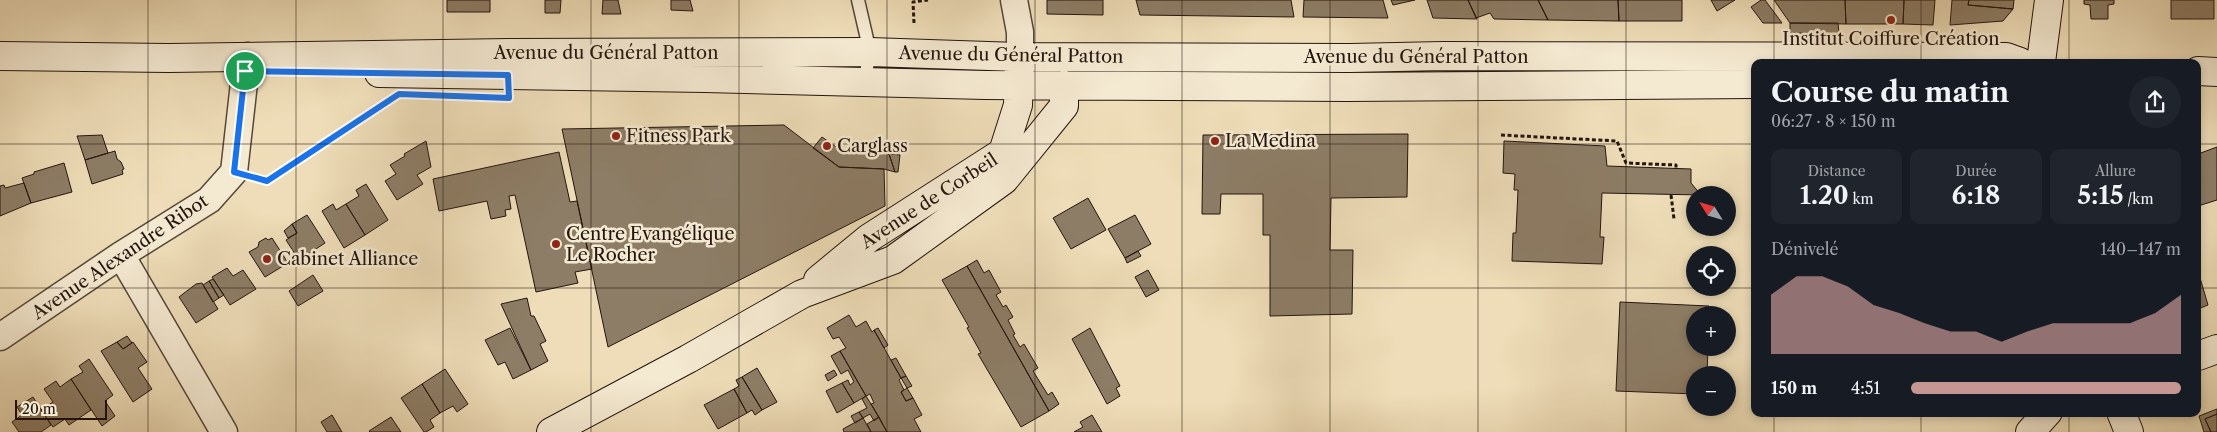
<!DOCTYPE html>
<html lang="fr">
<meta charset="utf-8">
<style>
body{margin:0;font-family:"Libre Caslon Text",serif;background:#20242c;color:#f1f3f6;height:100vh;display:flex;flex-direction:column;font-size:19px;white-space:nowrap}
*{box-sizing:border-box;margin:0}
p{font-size:16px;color:#9ea1a6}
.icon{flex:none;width:28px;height:28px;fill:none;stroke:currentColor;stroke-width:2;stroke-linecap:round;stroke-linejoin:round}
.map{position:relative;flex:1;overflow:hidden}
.sheet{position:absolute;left:1751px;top:59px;width:450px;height:358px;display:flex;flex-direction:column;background:#171b24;border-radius:10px;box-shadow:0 2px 8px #0003}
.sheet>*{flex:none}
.needle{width:32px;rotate:307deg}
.controls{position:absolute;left:1686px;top:186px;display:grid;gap:10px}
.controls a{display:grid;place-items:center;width:50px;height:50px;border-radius:50%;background:#171b24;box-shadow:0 2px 8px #0003;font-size:25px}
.scale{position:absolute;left:15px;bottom:12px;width:92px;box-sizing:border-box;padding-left:5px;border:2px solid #23150e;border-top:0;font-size:14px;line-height:18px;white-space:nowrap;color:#23150e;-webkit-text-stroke:4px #f4e9d1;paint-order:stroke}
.pin{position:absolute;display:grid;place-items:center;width:42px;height:42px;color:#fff;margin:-21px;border:2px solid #fff;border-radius:50%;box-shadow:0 1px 5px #0007}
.round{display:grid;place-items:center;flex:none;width:52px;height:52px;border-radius:26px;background:#20242c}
.overview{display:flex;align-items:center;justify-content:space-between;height:85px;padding:0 20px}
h1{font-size:28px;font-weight:700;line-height:38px}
.figures{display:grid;grid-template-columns:repeat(3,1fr);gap:8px;height:85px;padding:5px 20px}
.figures div{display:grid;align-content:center;border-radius:10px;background:#20242c;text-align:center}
.figures b{font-size:25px;font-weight:700}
.figures small{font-size:14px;font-weight:400}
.figures p{font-size:14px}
.chart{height:140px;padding:10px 20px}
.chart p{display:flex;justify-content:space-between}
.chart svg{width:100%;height:90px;margin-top:5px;fill:#c59692;opacity:.7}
ul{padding:0 20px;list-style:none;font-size:16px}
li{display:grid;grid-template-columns:80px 60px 1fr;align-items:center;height:38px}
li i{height:12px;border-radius:6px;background:#c59692}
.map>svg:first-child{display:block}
.building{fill:#8d7d66;stroke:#23150e}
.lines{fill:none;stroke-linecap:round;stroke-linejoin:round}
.lane-casing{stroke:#564738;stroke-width:15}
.street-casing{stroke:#564738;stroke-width:29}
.secondary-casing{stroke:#23150e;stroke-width:30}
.path{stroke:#23150e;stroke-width:3;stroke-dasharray:4 2.5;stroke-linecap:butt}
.lane{stroke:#f4e9d1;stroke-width:12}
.street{stroke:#f4e9d1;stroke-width:26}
.secondary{stroke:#f4e9d1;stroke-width:28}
.route-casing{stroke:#fff;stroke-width:10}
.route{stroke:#1a73e8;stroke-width:6}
.grid{fill:none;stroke:#23150e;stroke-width:1;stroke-opacity:0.55}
.poi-dot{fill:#8f2418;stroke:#f4e9d1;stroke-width:2}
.labels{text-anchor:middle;stroke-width:5;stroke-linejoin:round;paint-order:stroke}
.poi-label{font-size:18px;fill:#23150e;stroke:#f4e9d1;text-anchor:start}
.street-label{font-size:18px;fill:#23150e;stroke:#f4e9d1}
</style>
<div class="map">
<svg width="2217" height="432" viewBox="0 0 2217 432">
<rect width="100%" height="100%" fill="#eeddb8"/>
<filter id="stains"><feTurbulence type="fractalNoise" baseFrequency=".004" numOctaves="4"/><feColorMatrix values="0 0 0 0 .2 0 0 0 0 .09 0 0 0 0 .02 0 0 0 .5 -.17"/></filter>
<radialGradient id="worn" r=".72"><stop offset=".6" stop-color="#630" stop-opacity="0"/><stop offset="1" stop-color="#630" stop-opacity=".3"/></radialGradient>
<path class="building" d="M447 0H490V12H447Z
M545 0H561L560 13H545Z
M603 0H618L621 14H602Z
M671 0H690L693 11 671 10Z
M1047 0H1103V15L1047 14Z
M1136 0H1291L1294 17 1140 15Z
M1304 0H1383L1388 18 1303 17Z
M1391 0H1415L1393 5Z
M1427 0H1468L1477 19 1433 18Z
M1468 0H1538L1548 20 1494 19 1490 13 1476 18Z
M1538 0H1618L1619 21 1548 20Z
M1618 0H1682V21H1619Z
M1711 0H1735L1717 11Z
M1761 0H1765L1782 23H1763L1751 7Z
M1774 0H1845L1846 24 1790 23Z
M1845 0H1904L1903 24H1846Z
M1904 0H1935L1933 25 1903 24Z
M1952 0H1969L1968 5 2013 9 2003 21 1950 25Z
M1969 0H2014L2013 9 1968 5Z
M2084 0H2114V4L2108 5V19H2091L2090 5 2084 4Z
M2171 0H2214V19H2171Z
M1790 23H1838L1839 34 1790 33Z
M784 125 839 167 884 169 885 206 608 347 562 129Z
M1408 134 1407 197 1331 198 1330 250H1353L1352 314 1270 316V235H1263V194H1221L1220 214H1202L1203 135Z
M102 135 108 153 85 160 77 136Z
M822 137 839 149 889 154 895 172 884 169 839 167 813 148Z
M426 141 431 167 417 175 423 184 397 200 385 181 396 174 390 165 405 156 404 154Z
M1504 141 1605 146 1607 166 1691 169V183L1701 195 1602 193 1600 237H1604L1602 264 1512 261 1513 233H1516L1518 190H1514L1515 174 1503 173Z
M2217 147V200L2198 206V154Z
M115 151 117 159 121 162 124 169 122 170 123 174 92 184 85 160Z
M559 152 570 202 577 201 592 269 575 272 578 283 536 292 515 195 509 196 511 209 505 210 506 216 491 219 487 201 439 211 433 179Z
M889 154 900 155 898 172H895Z
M64 163 72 192 31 203 22 178 34 174V172Z
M24 183 31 203 0 216V186L4 185 5 188Z
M366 184 388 220 365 235 346 204 359 196 356 190Z
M1088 198 1106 230 1071 249 1053 218Z
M333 204 336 210 346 204 365 235 344 248 322 211Z
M307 215 325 243 299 260 286 240 297 233 292 224Z
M1135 215 1151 244 1125 258 1108 229Z
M292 224 297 233 288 238 284 231Z
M266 238 268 240 272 238 288 263 265 277 249 252 258 247 259 242Z
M1138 251 1141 256 1127 263 1125 258Z
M977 260 984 273 989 270 1001 292 996 295 1003 307 1006 305 1013 317 1008 320 1015 334 1013 335 1020 347 1024 344 1038 368 1033 371 1048 395 1052 392 1059 404 1049 411 967 266Z
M967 266 1049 411 1021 427 978 354 981 353 967 328 969 327 942 280Z
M227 268 233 276 243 270 256 289 230 305 212 277Z
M1148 270 1159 290 1146 297 1135 277Z
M2198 271 2208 305 2198 309Z
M313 275 323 291 298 306 289 291Z
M213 279 224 295 219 298 209 281Z
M209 281 219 298 213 302 203 285Z
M202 283 218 309 196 323 179 297 196 284Z
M527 298 531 316H534L546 341 540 344 548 361 531 370 501 304Z
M1620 302 1709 306V315H1695V348H1708L1707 375H1695V394L1616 391Z
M849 315 856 327 866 321 872 332 874 330 901 378 899 380 904 390 901 392 906 401 913 398 922 415 914 419 921 432H887L871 404 874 403 870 394 866 396 840 351 846 348 839 337 833 339 827 328Z
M510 328 531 370 513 379 505 362 498 365 485 340Z
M878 328 888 345 884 348 874 330Z
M1090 328 1120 386 1116 388 1120 396 1107 404 1072 339Z
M127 336 132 343 123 349 117 342Z
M117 342 123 349 133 342 147 362 138 368 152 389 133 402 101 351Z
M840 351 866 396 854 403 842 383 848 380 850 385 854 382 848 370 841 374 831 356Z
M896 358 906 376 901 378 891 360Z
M89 359 113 395 105 401 115 416 102 426 71 379 83 372 79 366Z
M757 368 777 402 762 410 742 377Z
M445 369 468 404 457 412 453 406 440 413 422 384Z
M834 370 837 375 828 381 825 375Z
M906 376 912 386 907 388 901 378Z
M742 377 762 410 755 415 752 410 747 413 734 389 739 386 736 380Z
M71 379 91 410 69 425 65 419 53 427 41 410 53 402 44 389 56 381 60 387Z
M842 383 854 403 837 413 826 391Z
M422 384 440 413 430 420 434 427 426 432H424L401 398Z
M907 388 913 398 906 401 901 392Z
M734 389 747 413 718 429 704 405Z
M866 396 879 417 874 421 870 414 863 418 859 412 867 408 862 399Z
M33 397 51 425 41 432H19L12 422 22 415 17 407Z
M2217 409V414L2205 419 2211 432H2204L2199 416Z
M859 412 863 418 855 423 851 416Z
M2217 414V432H2211L2205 419Z
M332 415 342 432H327L321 422Z
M1092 415 1102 432H1074L1083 427 1080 422Z
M391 417 401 432H370L369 431Z
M879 417 887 432H871L867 424Z
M863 418 871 432H844L843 429Z"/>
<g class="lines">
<g class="lane-casing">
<path id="lane" d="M858 0 870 52 864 83"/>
</g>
<g class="street-casing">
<path id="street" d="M1014 0 1020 32V57
M121 255 224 432
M0 337 121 255 209 200 234 172 247 56"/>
</g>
<g class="secondary-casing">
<path id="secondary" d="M0 56 169 58 509 53 870 52 1020 57 1350 58 1443 56 2006 57 2020 62
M2041 62 2049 0
M2198 71 2217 72
M379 73 705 78 985 85 1347 87 1755 84
M818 280 869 238 1003 152 1018 105 1019 68
M2198 356 2217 349
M2121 412 2129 432
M551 432 688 359 802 294 893 260 1004 180 1064 106V85
M2030 432 2048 412"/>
</g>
<path class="path" d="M914 23 913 2 928 0
M1501 135 1617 141 1626 163 1676 165V168
M261 180 267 181 386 103
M1671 195 1674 219"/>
<use href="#lane" class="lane"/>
<use href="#street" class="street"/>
<use href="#secondary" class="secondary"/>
</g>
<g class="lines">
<g class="route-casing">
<path id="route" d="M245 71 508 75 509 98 399 94 267 181 234 172Z"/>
</g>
<use href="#route" class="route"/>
</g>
<path class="grid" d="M148 0V432M296 0V432M443 0V432M591 0V432M739 0V432M887 0V432M1035 0V432M1182 0V432M1330 0V432M1478 0V432M1626 0V432M1774 0V62M1921 0V62M2069 0V62M0 144H1755M2198 144H2217M0 288H1755M2198 288H2217M1774 412V432M1921 412V432M2069 412V432"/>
<g class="poi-dot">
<circle cx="1891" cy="20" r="5"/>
<circle cx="616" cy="136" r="5"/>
<circle cx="1215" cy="141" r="5"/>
<circle cx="827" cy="146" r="5"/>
<circle cx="556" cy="244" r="5"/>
<circle cx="267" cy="259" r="5"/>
</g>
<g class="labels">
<g class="poi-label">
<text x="1891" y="45" text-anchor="middle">Institut Coiffure Création</text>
<text x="626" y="142">Fitness Park</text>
<text x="1225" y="147">La Medina</text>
<text x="837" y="152">Carglass</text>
<text x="566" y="240">Centre Evangélique<tspan x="566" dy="21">Le Rocher</tspan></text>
<text x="277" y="265">Cabinet Alliance</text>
</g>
<g class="street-label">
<text x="606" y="59">Avenue du Général Patton</text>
<text transform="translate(1011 55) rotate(1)" y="6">Avenue du Général Patton</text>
<text x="1416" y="63">Avenue du Général Patton</text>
<text transform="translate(929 201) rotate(-33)" y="6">Avenue de Corbeil</text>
<text transform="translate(120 257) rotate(-34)" y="6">Avenue Alexandre Ribot</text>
</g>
</g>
<rect width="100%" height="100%" filter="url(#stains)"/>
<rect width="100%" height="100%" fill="url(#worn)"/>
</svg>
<div class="controls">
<a><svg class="needle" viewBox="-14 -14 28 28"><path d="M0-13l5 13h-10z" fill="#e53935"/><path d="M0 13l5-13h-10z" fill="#9ea1a6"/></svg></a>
<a><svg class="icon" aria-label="locate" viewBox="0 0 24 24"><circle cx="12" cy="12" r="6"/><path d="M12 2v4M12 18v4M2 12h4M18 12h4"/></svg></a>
<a>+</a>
<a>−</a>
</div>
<div class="scale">20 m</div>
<div class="pin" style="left:245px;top:71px;background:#1e9e55"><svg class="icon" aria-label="arrive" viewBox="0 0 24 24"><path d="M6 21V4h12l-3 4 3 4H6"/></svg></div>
<section class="sheet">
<div class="overview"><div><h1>Course du matin</h1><p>06:27 · 8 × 150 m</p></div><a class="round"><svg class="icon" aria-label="share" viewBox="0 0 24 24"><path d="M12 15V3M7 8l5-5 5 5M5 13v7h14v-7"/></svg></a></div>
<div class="figures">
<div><p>Distance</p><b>1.20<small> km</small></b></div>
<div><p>Durée</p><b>6:18</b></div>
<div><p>Allure</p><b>5:15<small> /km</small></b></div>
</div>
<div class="chart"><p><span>Dénivelé</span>140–147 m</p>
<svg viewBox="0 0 160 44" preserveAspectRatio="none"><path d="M0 44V15L10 6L20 6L30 11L40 20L50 24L60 29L70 33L80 33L90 38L100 33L110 29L120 29L130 29L140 29L150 24L160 15V44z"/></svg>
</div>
<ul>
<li><b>150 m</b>4:51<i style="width:100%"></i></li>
</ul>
</section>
</div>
